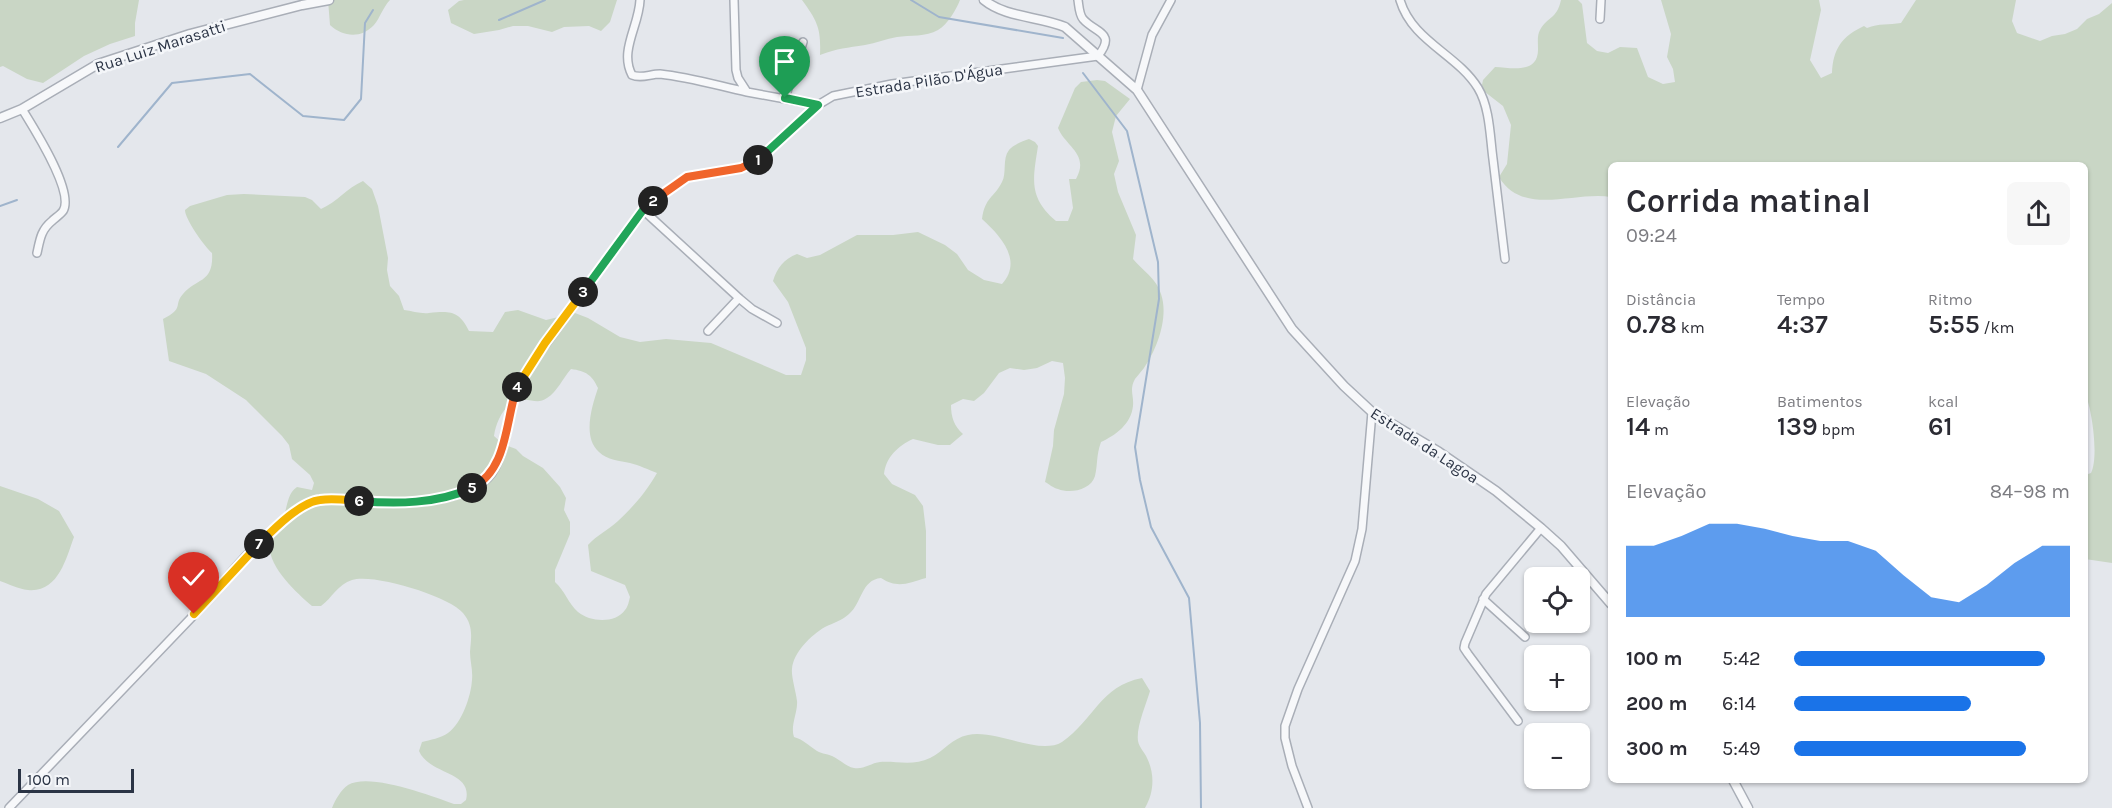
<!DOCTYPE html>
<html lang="pt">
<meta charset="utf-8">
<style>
body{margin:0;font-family:Karla,sans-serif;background:#f7f7f7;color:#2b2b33;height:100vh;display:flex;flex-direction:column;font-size:22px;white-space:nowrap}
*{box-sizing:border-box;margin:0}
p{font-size:20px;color:#7c7c81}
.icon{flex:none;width:33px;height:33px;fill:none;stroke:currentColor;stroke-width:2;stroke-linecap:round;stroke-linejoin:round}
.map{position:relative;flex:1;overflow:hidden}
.drawer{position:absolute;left:1608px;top:162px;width:480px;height:621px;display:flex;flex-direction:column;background:#fff;border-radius:9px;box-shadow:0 2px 4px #0004}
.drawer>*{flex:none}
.fabs{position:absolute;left:1524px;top:567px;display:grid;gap:12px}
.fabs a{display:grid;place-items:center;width:66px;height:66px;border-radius:9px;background:#fff;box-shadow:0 2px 4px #0004;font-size:30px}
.scale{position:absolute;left:18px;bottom:15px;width:116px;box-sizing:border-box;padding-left:6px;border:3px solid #2b3445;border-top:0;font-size:16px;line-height:21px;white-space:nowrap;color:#2b3445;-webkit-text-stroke:4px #f4f6f9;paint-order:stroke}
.pin{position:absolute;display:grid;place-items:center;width:51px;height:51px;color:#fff;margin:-62px -26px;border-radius:50% 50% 50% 0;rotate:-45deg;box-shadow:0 0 6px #0007}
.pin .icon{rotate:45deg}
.km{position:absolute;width:30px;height:30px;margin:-15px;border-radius:50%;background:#222;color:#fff;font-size:16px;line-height:30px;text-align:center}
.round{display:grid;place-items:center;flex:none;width:63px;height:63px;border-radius:9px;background:#f7f7f7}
.overview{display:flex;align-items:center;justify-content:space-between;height:102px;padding:0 18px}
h1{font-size:33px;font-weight:600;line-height:45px}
.figures{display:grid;grid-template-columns:repeat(3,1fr);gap:9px;height:102px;padding:6px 18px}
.figures div{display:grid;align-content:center}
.figures b{font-size:26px;font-weight:600}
.figures small{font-size:16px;font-weight:400}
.figures p{font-size:16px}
.chart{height:168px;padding:12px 18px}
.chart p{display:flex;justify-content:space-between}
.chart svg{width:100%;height:108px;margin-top:6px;fill:#1a73e8;opacity:.7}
ul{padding:0 18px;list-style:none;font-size:20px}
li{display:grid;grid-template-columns:96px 72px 1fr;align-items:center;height:45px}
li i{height:15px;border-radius:8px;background:#1a73e8}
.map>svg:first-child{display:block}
.green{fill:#c9d6c5;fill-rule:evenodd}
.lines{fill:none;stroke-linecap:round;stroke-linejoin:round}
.stream{stroke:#9fb4cc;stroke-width:2}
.minor-casing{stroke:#a9aeb7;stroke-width:10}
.tertiary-casing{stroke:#a9aeb7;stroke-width:11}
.minor{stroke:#f7f8fa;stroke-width:7}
.tertiary{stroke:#f7f8fa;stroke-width:8}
.split-1-casing{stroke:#fff;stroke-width:12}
.split-2-casing{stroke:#fff;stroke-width:12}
.split-3-casing{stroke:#fff;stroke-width:12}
.split-4-casing{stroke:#fff;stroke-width:12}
.split-5-casing{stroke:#fff;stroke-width:12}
.split-6-casing{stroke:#fff;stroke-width:12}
.split-7-casing{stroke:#fff;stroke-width:12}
.split-8-casing{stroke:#fff;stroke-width:12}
.split-1{stroke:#22a559;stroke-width:8}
.split-2{stroke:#f0652b;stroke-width:8}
.split-3{stroke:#22a559;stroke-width:8}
.split-4{stroke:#f5b400;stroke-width:8}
.split-5{stroke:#f0652b;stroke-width:8}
.split-6{stroke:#22a559;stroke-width:8}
.split-7{stroke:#f5b400;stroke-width:8}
.split-8{stroke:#f5b400;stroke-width:8}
.labels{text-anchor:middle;stroke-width:5;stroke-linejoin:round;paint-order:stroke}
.street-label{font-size:16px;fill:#2b3445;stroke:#f4f6f9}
</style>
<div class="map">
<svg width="2112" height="808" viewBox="0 0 2112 808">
<rect width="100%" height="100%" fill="#e4e7ec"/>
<path class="green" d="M0 0H139L135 23V36L110 44 84 56 43 83 27 79 3 66 0 67Z
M328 0H390C383 7 380 18 374 25 361 39 343 37 330 25Z
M464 0H617L610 22 601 31 589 26 564 27 552 32 528 26H513L499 30 474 34 451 23 448 10 459 1Z
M802 0H960C956 10 948 24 938 30 926 37 910 35 897 37 886 39 876 43 865 45 847 48 838 48 820 55 821 29 818 22 802 0Z
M1561 0H1578L1582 4 1587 43 1597 51 1608 53 1620 47 1637 48 1648 77 1663 84 1675 82 1673 69 1667 57 1671 34 1661 0H1819L1821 10 1810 60 1821 78 1832 73C1833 49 1842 36 1864 26L1867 28C1879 23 1889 25 1901 23L1916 0H2016L2012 21 2017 33 2040 41 2052 36 2065 34 2077 29 2087 19 2099 14 2112 3V563L2085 559V475L2091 473C2099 457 2092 409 2085 393V165H1611V197C1574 191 1523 217 1499 177L1507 164 1511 125 1503 106 1485 92 1482 85 1483 80 1495 67C1513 68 1539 74 1538 48 1538 43 1537 35 1540 30 1547 17 1557 19 1561 0Z
M1097 80 1105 81 1130 99 1116 116 1112 132 1119 161 1114 174 1118 192 1136 235 1133 259C1142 270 1157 279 1161 294 1169 317 1157 349 1144 368 1141 372 1138 375 1135 379 1129 390 1134 395 1133 406 1131 424 1116 435 1101 442 1096 456 1098 463 1095 476 1091 490 1070 494 1058 489 1053 488 1049 484 1045 482L1053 446 1054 430 1064 394 1065 378 1063 363 1052 361 1037 368 1024 370 1010 368 999 373 984 393 974 401 963 399 951 405C951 417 954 426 963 434L950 445H938L913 439C898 446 886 457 884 474L892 484 915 495 923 506 926 531V578C908 583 898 589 881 578 861 580 862 603 849 614 843 620 833 623 825 627 811 635 793 653 792 669 791 676 796 692 797 701 798 712 790 726 794 737 804 740 808 745 817 751 822 754 829 754 834 757 840 760 847 767 854 768 863 770 871 763 880 762 897 761 914 766 930 758 944 751 952 738 968 735 996 729 1039 756 1062 742 1094 720 1100 686 1142 678L1150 691C1146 705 1136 727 1138 741 1139 747 1145 753 1147 758 1155 774 1154 793 1145 808H332C335 800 341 790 348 785 369 772 432 796 454 804H461L466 800C473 771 429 775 419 751L422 742C430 740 441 738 448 733 462 723 471 696 472 680 473 670 470 661 470 652 471 638 474 626 463 613 449 596 373 573 352 580 338 584 332 598 321 606H312C296 592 265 564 270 541 272 530 280 522 285 512 288 503 288 493 297 487L312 490 314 483 310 475 292 459 289 445 282 436 246 400 206 374 169 361 163 319C185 308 173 305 183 294 197 278 214 283 212 253 204 246 185 219 185 210L190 206 227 195 244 194 305 197 312 200 321 209C337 202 347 188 363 181L372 189 378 206 388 258 387 270 390 286 399 296 404 310C412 311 421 314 429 313 449 311 459 310 469 331L493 332 505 312 518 310 546 320 575 313 588 318 620 337 640 342 666 339 711 343 786 375H801L806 360V348L788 302 773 281C777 268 784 259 797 254L807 258 820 255 857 235H893L918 232 945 245 957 254 968 270 984 280 1002 284C1023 261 1001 236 982 219 985 197 994 198 1002 182 1007 173 1002 159 1009 150 1013 145 1023 141 1029 139L1035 142 1038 146C1033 179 1028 197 1056 221H1068L1073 208 1069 179H1076C1090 154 1065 146 1058 128L1075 88 1081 82ZM571 369C586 371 592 375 598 388 592 406 582 437 599 452 607 460 620 461 630 463 639 465 649 470 657 473 646 492 634 506 618 521 608 530 597 535 588 545L591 571 625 585 630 597C629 601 628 607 625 610 615 624 590 622 578 612 568 603 565 591 555 582V570L570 534V522L564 510 566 498 560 487 543 468 523 456 516 449 503 444 494 436C496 422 504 403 520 400 531 398 537 405 547 398 557 392 563 378 571 369Z
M0 486 38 499 59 511 74 537C66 559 58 593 28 590 18 589 9 584 0 581Z"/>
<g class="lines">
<path class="stream" d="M911 0 939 17 1063 38
M499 20 545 0
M1083 73 1127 131 1158 262 1159 299 1135 447 1140 480 1151 527 1189 598 1200 723 1201 808
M118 147 172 83 250 74 303 116 344 120 361 99 365 23 373 10
M0 206 17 200"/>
<g class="minor-casing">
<path id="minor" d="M640 0C639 26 619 51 632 75 641 79 650 74 660 74 689 77 719 86 747 92
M734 0 736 70 738 78 747 92 818 105
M1400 0C1412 41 1457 54 1478 88 1490 108 1490 137 1493 159 1497 193 1501 226 1505 259
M1600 19 1601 0
M1137 90 1152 35 1171 0
M785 98 803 42
M22 109C33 127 75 192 63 211 60 215 55 218 52 221 41 230 40 239 37 253
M643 210 740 299 752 309 777 323
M708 331 739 298
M1483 599 1525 637
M1518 721 1468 654 1464 648 1465 643 1486 594 1541 528
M9 808C70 744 131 681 192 617 222 585 248 548 283 522 293 514 305 503 317 500 337 496 361 502 381 503 412 504 473 500 492 473 511 444 506 404 524 374L643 210 673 186 687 177 741 168 761 158 818 105 833 96 892 84 1098 56C1117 32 1095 33 1083 19 1079 14 1079 6 1078 0
M1308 808 1292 766 1285 738V726L1298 689 1355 561 1362 529 1372 412"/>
</g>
<g class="tertiary-casing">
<path id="tertiary" d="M984 0C1006 18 1039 16 1065 27L1137 90 1292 329 1344 386 1372 412 1439 452 1496 491 1541 528 1561 546 1611 604
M0 118 22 109 98 64 190 34 302 5 329 0
M1733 780 1748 808"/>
</g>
<use href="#minor" class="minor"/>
<use href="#tertiary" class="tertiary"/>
</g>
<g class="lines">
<g class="split-1-casing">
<path id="split-1" d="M758 160 818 105 785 98"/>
</g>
<g class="split-2-casing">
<path id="split-2" d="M653 201 687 177 741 168 758 160"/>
</g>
<g class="split-3-casing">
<path id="split-3" d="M583 292 643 210 653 201"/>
</g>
<g class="split-4-casing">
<path id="split-4" d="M517 387 545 343 583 292"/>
</g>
<g class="split-5-casing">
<path id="split-5" d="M472 488C508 469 505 422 517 387"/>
</g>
<g class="split-6-casing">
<path id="split-6" d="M359 501C396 504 437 504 472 488"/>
</g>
<g class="split-7-casing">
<path id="split-7" d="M259 544C273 530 300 502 320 500 333 498 346 500 359 501"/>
</g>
<g class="split-8-casing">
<path id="split-8" d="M194 614 259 544"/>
</g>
<use href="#split-1" class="split-1"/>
<use href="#split-2" class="split-2"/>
<use href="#split-3" class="split-3"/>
<use href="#split-4" class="split-4"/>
<use href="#split-5" class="split-5"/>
<use href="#split-6" class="split-6"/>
<use href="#split-7" class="split-7"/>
<use href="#split-8" class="split-8"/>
</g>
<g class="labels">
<g class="street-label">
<text transform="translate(160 46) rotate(-18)" y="6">Rua Luiz Marasatti</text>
<text transform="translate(929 80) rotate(-9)" y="6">Estrada Pilão D'Água</text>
<text transform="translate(1425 445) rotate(33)" y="6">Estrada da Lagoa</text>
</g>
</g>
</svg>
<div class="fabs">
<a><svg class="icon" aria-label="locate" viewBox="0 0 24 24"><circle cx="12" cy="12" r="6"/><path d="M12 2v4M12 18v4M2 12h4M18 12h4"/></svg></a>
<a>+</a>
<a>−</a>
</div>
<div class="scale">100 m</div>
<div class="pin" style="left:785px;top:98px;background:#1e9e55"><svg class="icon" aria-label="arrive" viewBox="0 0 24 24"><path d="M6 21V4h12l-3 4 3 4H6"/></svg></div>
<div class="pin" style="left:194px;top:614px;background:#d93025"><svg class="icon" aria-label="check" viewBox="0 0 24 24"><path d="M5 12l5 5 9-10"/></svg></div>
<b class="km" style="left:758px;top:160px">1</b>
<b class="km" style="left:653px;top:201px">2</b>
<b class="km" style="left:583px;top:292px">3</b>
<b class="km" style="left:517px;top:387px">4</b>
<b class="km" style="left:472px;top:488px">5</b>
<b class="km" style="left:359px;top:501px">6</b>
<b class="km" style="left:259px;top:544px">7</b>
<section class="drawer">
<div class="overview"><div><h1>Corrida matinal</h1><p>09:24</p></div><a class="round"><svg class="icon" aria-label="share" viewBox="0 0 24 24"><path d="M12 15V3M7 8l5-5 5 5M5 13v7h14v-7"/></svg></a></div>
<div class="figures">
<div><p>Distância</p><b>0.78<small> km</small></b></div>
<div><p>Tempo</p><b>4:37</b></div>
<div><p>Ritmo</p><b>5:55<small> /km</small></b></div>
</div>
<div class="figures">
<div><p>Elevação</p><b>14<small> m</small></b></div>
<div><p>Batimentos</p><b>139<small> bpm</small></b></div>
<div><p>kcal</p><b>61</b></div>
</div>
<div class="chart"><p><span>Elevação</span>84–98 m</p>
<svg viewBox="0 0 160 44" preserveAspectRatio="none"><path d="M0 44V15L10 15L20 11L30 6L40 6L50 8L60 11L70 13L80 13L90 17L100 27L110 36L120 38L130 31L140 22L150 15L160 15V44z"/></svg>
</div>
<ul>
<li><b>100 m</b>5:42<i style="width:91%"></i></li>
<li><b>200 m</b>6:14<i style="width:64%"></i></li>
<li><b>300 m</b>5:49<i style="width:84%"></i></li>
</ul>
</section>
</div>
